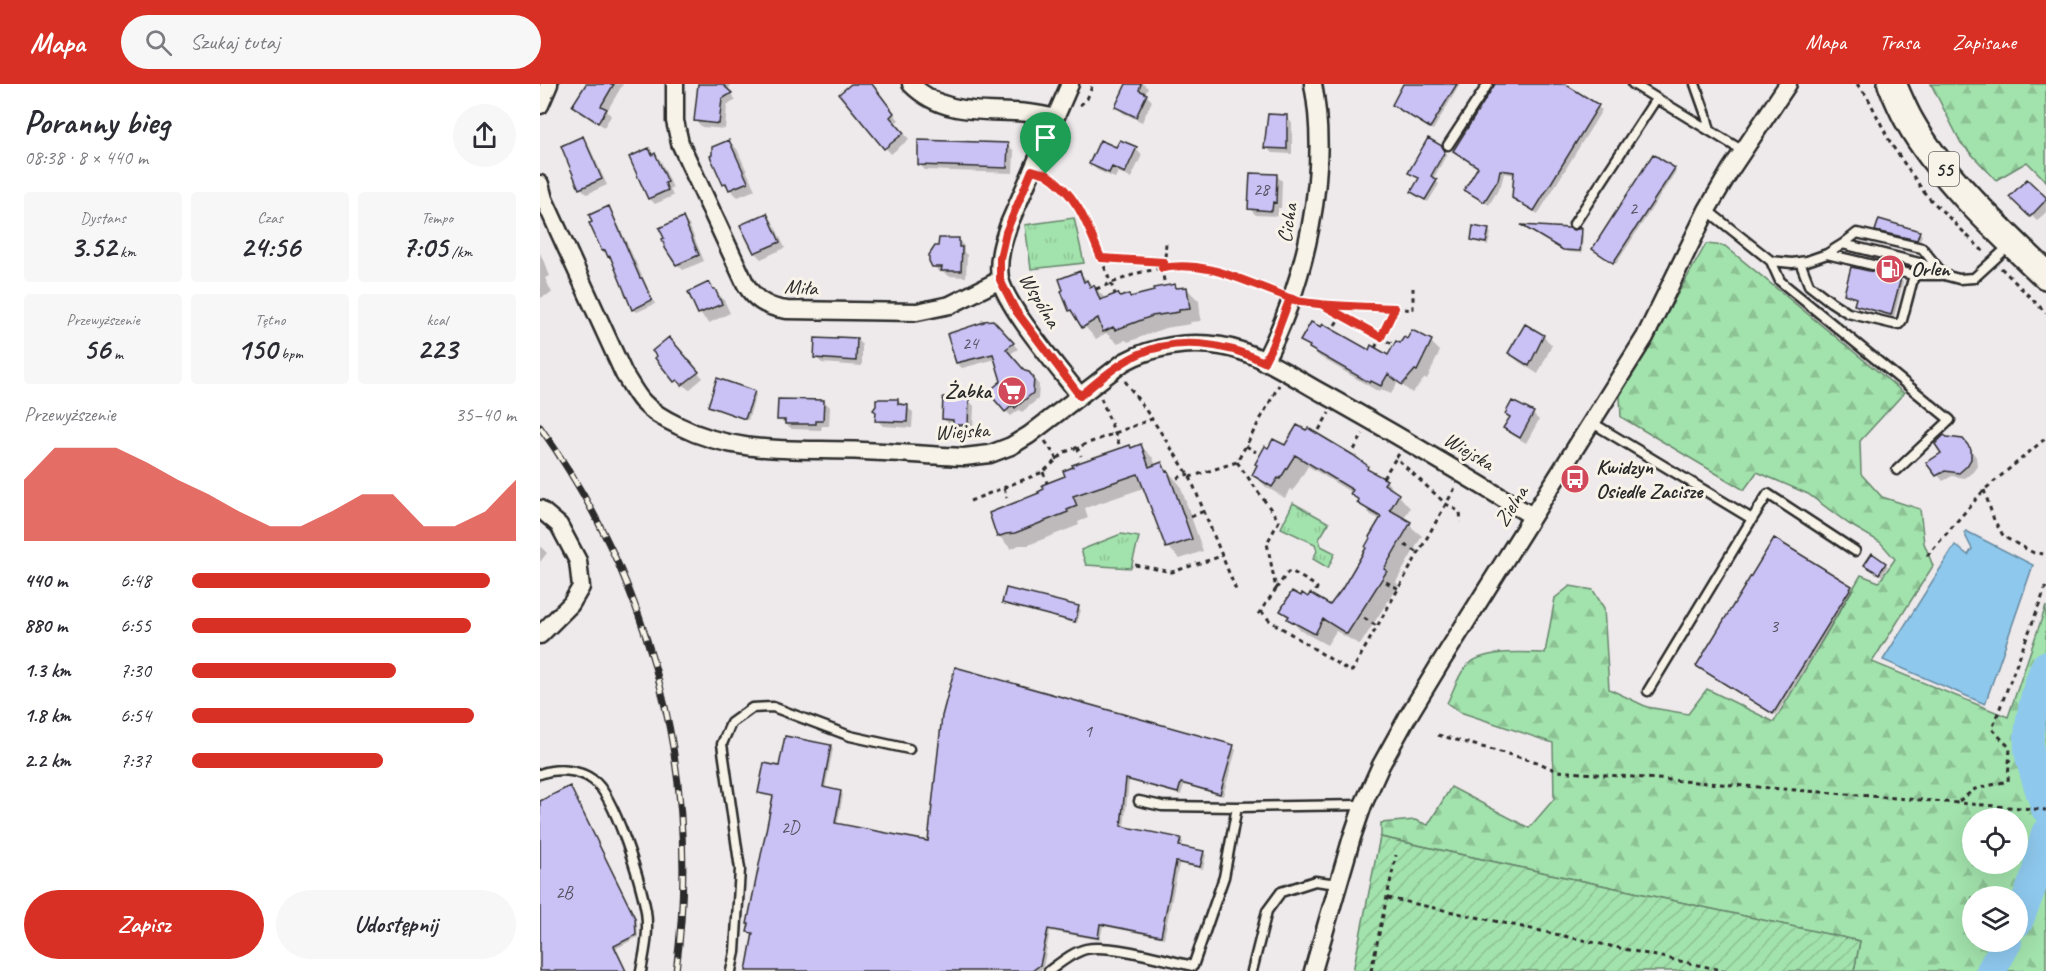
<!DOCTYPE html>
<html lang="pl">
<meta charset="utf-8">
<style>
body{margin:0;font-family:Caveat,sans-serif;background:#f7f7f7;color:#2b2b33;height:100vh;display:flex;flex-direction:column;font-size:22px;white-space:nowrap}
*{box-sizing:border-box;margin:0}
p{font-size:20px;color:#7c7c81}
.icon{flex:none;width:33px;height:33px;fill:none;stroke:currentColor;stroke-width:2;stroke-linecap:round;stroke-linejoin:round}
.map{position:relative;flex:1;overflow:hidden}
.panel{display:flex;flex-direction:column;background:#fff;width:540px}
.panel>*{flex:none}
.buttons{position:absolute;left:1422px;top:724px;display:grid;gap:12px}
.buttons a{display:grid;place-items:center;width:66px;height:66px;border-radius:50%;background:#fff;box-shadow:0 6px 24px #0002;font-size:30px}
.pin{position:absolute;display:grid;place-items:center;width:51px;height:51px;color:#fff;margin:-62px -26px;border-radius:50% 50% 50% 0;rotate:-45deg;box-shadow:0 0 6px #0007}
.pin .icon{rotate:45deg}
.round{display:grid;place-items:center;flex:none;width:63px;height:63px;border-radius:32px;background:#f7f7f7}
.overview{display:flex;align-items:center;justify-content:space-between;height:102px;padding:0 24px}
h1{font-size:33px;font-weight:700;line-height:45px}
.stats{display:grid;grid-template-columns:repeat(3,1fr);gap:9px;height:102px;padding:6px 24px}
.stats div{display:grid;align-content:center;border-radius:6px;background:#f7f7f7;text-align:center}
.stats b{font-size:30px;font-weight:700}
.stats small{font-size:16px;font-weight:400}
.stats p{font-size:16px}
.chart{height:168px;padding:12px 24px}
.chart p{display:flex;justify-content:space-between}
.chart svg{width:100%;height:108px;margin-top:6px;fill:#d93025;opacity:.7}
.action{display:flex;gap:12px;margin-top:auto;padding:12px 24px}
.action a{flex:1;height:69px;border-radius:36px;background:#d93025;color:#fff;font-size:24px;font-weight:700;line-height:69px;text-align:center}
.action a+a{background:#f7f7f7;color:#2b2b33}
ul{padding:0 24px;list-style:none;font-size:20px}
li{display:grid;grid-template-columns:96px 72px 1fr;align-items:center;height:45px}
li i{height:15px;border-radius:8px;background:#d93025}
header{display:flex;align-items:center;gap:36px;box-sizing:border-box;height:84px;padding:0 30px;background:#d93025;color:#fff}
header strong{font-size:28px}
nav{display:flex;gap:33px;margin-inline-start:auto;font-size:21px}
.search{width:420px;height:54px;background:#f7f7f7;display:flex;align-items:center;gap:15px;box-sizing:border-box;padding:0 21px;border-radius:33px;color:#7c7c81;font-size:22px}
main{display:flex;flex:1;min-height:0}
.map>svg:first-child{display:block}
.grass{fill:url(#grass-tufts);stroke:#66866c;stroke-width:1.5}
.forest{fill:url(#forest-firs);stroke:#66866c;stroke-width:1.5;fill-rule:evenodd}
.garden{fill:url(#garden-furrows);stroke:#66866c;stroke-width:1.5}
.water{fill:#8ec8ed;stroke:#66899f;stroke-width:1.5}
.shadow{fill:#0003}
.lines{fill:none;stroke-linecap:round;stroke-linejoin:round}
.river{stroke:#8ec8ed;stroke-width:30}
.building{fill:#cac2f5;stroke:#2b2b2b;stroke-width:1.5}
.service-casing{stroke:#2b2b2b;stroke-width:13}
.minor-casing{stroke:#2b2b2b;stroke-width:21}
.primary-casing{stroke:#2b2b2b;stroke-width:32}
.path{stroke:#2b2b2b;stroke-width:3;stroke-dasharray:4.5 4.5;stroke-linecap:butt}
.service{stroke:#f7f3e8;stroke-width:8}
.minor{stroke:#f7f3e8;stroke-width:16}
.primary{stroke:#f7f3e8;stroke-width:27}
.rail-casing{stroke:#2b2b2b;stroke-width:7}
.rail{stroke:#f7f3e8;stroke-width:4.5;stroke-dasharray:14;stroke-linecap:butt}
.route-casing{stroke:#fff;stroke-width:12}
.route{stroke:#d93025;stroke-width:8}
.labels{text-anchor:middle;stroke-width:6;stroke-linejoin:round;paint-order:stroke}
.number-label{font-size:18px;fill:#53515e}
.shield{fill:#f7f3e8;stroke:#686764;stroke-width:1.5}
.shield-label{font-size:20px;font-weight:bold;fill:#2b2b2b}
.street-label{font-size:21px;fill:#2b2b2b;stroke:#f7f3e8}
.poi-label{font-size:21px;font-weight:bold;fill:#2b2b2b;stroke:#f7f3e8;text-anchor:start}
</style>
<header>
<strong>Mapa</strong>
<div class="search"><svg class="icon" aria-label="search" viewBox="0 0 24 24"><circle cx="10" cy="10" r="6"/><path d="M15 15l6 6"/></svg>Szukaj tutaj</div>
<nav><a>Mapa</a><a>Trasa</a><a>Zapisane</a></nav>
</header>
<main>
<section class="panel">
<div class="overview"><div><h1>Poranny bieg</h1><p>08:38 · 8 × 440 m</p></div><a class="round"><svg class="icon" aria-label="share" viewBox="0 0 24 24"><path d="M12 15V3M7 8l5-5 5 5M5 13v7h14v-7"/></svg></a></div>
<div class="stats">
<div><p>Dystans</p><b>3.52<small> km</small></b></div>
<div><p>Czas</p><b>24:56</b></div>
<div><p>Tempo</p><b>7:05<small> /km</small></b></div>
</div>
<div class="stats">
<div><p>Przewyższenie</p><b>56<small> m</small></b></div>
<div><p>Tętno</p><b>150<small> bpm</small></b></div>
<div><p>kcal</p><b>223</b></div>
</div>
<div class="chart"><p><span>Przewyższenie</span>35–40 m</p>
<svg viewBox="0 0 160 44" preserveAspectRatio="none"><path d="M0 44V19L10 6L20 6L30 6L40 12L50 19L60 25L70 32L80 38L90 38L100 32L110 25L120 25L130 38L140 38L150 32L160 19V44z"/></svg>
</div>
<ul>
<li><b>440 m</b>6:48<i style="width:92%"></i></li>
<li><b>880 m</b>6:55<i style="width:86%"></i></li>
<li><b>1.3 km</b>7:30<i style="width:63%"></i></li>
<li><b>1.8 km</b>6:54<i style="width:87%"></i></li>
<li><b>2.2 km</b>7:37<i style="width:59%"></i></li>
</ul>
<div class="action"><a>Zapisz</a><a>Udostępnij</a></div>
</section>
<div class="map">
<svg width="1506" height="887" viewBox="0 0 1506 887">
<defs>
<pattern id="grass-tufts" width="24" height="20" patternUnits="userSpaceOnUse" patternTransform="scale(1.5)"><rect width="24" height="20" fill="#a2e2ac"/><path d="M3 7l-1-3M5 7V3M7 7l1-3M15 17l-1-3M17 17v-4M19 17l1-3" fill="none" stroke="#8cc294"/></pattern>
<pattern id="forest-firs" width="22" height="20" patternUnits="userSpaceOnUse" patternTransform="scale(1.5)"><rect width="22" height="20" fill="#a2e2ac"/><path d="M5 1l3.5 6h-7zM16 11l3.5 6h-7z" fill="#8cc294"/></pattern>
<pattern id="garden-furrows" width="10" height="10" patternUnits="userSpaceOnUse" patternTransform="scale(1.5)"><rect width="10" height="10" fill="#a2e2ac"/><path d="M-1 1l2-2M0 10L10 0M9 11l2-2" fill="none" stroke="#8cc294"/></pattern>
</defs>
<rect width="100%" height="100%" fill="#eee9eb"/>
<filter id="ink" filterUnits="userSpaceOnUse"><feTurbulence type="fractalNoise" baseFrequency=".0167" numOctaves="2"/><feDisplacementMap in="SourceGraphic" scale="12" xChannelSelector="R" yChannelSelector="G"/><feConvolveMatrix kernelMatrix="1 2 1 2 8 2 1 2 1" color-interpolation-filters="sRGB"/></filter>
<g filter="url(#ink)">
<path class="grass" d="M534 134 544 179 491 185 485 141Z
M753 419 789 439 779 455 781 462 795 469 788 484 773 475 777 467 775 460 741 444Z
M581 450 599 453 591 484 546 481 541 466Z"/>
<path class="forest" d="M1391 0H1506V97L1487 78 1456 96 1421 59Z
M1166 160 1185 162 1364 309 1320 357 1321 390 1342 413 1380 425 1384 459 1393 482 1332 578 1468 633 1506 522V887H1314L1320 857 841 753V739L875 736 888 741 911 703 989 744 1014 715 1013 659 920 628 907 619C913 608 917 594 924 585 939 564 982 569 1005 569L1015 514 1030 502 1053 506 1064 524 1069 605 1107 623 1148 630 1167 605 1234 638 1321 491 1339 498 1355 475 1340 458 1309 440 1268 410 1217 388 1204 406 1081 333 1080 312ZM1432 735H1478V780H1432ZM1432 813H1478V858H1432Z"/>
<path class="garden" d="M840 753 1320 857 1314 887H813Z"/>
<path class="water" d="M1426 447 1493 481 1445 620 1343 576 1415 461 1428 471 1432 465 1424 449Z"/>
<path class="shadow" d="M49 0H83L67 27 71 32 64 43 41 27Z
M160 0H190L189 8 196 16 187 21 185 45 162 43 156 37Z
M313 0H331L359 36 355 39 369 55 351 70 301 11Z
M587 0H603L608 4 605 10 612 17 602 38 583 29 577 23Z
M866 0H920L893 46 856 23Z
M957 0H1023L1062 26 998 130 978 117 975 91 964 89 961 101 949 121 926 106 939 84 915 67Z
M746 33 752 39V70L732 69 726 63Z
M42 54 48 60 67 101 47 110 41 104 22 63Z
M189 57 197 65 215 106 198 113 184 100Z
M468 61 474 67 473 89 385 86 379 80Z
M577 65H596L602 71 591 94 578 88 575 94 557 86 551 80Z
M109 66 121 77 133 104 130 105 133 112 115 120 109 114Z
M904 66 907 70 893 95 899 100 888 118 875 110 880 95 873 91Z
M1134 85 1136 87 1076 180 1056 167Z
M736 91 742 97 741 124H738V132L716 131 710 125Z
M1472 113 1506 115V128L1497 137Z
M68 124 72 127 115 220 97 228 93 225 74 177 63 167 57 153Z
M226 130 232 136 245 164 221 175 215 169Z
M143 135 149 141 164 177 143 186 137 180 126 155Z
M985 142 1034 148 1041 146 1043 149 1042 169 1027 168Z
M1337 146 1379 148 1382 151 1379 158 1340 149Z
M948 147 951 149 948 161 935 158 932 156Z
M418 156 424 162V168L427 171 426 193 409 192 405 189 400 188 393 182Z
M1334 161 1373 170 1375 173 1336 163Z
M0 169 10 192 5 194 12 209 0 214Z
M1312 185 1361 196 1363 198 1354 233 1319 223 1316 221 1318 215 1305 210Z
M540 189 566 215 578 211 581 214H591L635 202 638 205 646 204 659 217 661 237 650 238 651 240 625 244 588 258 586 256 577 259 566 249 556 255 530 226Z
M169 200 184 216 190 229 169 239 159 229Z
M458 243 478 265 470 270 486 289H489L499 301 498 315 482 328 479 326 471 332 466 327 463 297 456 275 422 284 417 279Z
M1003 252 1012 261 998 290 979 278 970 269Z
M316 255 322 261V282L282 279 275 273Z
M762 257 829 268 848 273 891 258 900 267 887 295 885 294 872 309 858 298 851 310 841 305 839 308 780 273Z
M134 261 163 294 149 306 144 301 141 303 136 297Z
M214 308 216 311 208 336 172 324 169 321Z
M428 316 434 322 433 347 420 346 416 341H410L404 335Z
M284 317 290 323 289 342H282L281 346 252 345 239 335Z
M358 317 373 328 372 344 343 342 337 336Z
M993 330 999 336 986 359 971 350 965 344Z
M601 362 613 374 616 382 622 380 640 401 663 467 640 475 628 463 604 404 545 424 548 434 538 438 539 441 488 461H479L471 465 459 452 501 410 590 363 592 365Z
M745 363 827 383 835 391 846 397 870 424 863 436 882 452 856 498 858 501 820 561 796 547 787 561 761 547 742 527 790 523 803 506 828 464 841 436 831 431 812 409 768 382 753 407 750 405 745 414 726 403 714 390 729 366Z
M1429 363 1436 373 1437 382 1433 388 1425 394 1412 392 1403 397 1388 379Z
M0 462 7 469 0 478Z
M1345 480 1348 482 1342 492 1329 483Z
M1311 503 1313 506 1236 631 1160 584Z
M463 519 538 524 541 526 537 539 466 521Z
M403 632 693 663 696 666 683 712 644 701 641 711 589 697 584 744 640 755 643 758 642 764 663 768 666 771 663 785 639 780 624 854 563 842 560 856 510 847 503 884 499 887H207L214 851 209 847 210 841 209 840 234 713 222 711 219 708 240 684 290 662 293 665 285 705 300 708 303 711 297 741 389 759Z
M30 704 97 838 98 853 75 865 86 887H0V718Z"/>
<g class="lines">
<path class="river" d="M1506 582C1497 601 1485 650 1490 672 1494 690 1501 708 1506 725
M1478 838 1495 794 1506 749
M1451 887 1467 858"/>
</g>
<path class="building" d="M46 0H74L61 22 67 25 58 39 32 22Z
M158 0H182L192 9 182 15 179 40 154 37Z
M311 0H332L354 29 350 33 364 49 344 65 299 10Z
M586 0H601L599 6 607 10 596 33 575 23Z
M863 0H917L890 44 852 21Z
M955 0H1025L1059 21 994 127 972 114 974 88 960 86 958 96 944 118 924 106 938 83 913 67Z
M728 30 747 31V65L724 64Z
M43 52 62 95 39 105 21 62Z
M888 54 902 62 905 67 891 92 897 96 885 116 871 108 879 94 868 89Z
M189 56 208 98 189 106 186 99 183 101 170 72 172 71V63Z
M378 56 468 59 467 84 378 81Z
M560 56 576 63 580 56 597 63 585 89 572 83 569 89 549 80Z
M109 64 112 71 115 69 128 98 125 99 128 106 108 115 89 73Z
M1113 70 1135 84 1073 179 1052 165Z
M710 89 737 90 736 119 733 118 732 127 708 125Z
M1487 95 1506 113V116L1490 133 1469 113Z
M69 122 100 194H102L112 216 92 226 70 172 68 173 65 166 62 167 49 139 52 138 49 131Z
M227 129 240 158 214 169 200 141Z
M143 133 159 171 136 181 125 164 122 155 124 154 119 144Z
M1339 135 1380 147 1377 156 1335 147Z
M981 141 1029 144 1034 146 1042 144 1040 167 1023 166Z
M933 142 949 145 946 159 931 156Z
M399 154H419V163H422L421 187H401L402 183H392L389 177V171L395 162H398Z
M1311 183 1361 194 1351 231 1314 221 1316 214 1304 210Z
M540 187 544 198 547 196 550 203 554 201 560 216 578 209 580 213 589 210 590 213 614 207 613 204 635 200 636 204 647 203 650 225 639 226V228L612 232 575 246 573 243 563 248 558 234 542 244 531 226 529 227 521 207 523 206 519 195Z
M169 198 173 205H175L182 220 158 230 148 208Z
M453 236 474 259 466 265 485 287 489 288 494 294 493 309 475 324 473 321 465 328 448 308 461 297 453 270 416 279 407 250 444 238 443 237Z
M771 238 781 243 783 240 829 266 831 261 848 271 856 257 860 259 864 253 867 255 872 246 892 256 877 287 875 286 862 301 848 290 841 302 831 297 830 299 769 264 770 262 760 257Z
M985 240 1004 251 989 282 968 269Z
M129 253 159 288 142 301 137 296 134 298 115 274 117 272 112 267Z
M297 253 317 254 316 277 274 274 275 254 297 255Z
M177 294 215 307 205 335 168 322Z
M403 313 429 314 428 341H413V336L402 335Z
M238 315 284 316 283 337H276V340H245V336H237Z
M336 315H358V320L368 321 367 338 335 337 336 328 333 326 336 322Z
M972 317 994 328 980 354 963 344 970 333 965 330Z
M757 341 766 346 768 344 813 371 828 382 827 385 847 396 844 400 859 410 850 426 871 438 844 485 847 487 807 550 783 535 775 550 747 535 749 532 740 527 752 507 761 512 762 509 768 513 770 509 790 521 802 505 826 464 825 463 830 454 829 453 841 433 817 419 819 416 810 410 813 406 755 371 740 395 738 394 732 403 712 391 717 381 715 380 725 362 728 364 733 355 745 361Z
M1404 351 1407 353 1423 355 1431 365V375L1427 382 1419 389 1405 387 1396 392 1386 379 1401 369 1395 360Z
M601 360 609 383 622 378 626 388 628 387 652 455 626 464 598 390 533 412 537 422 527 426 528 428 475 449 466 450 457 453 449 429 499 409 498 408 504 405 502 401 525 392 523 387 533 383 532 381 590 361 591 364Z
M1234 454 1312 502 1233 630 1156 582Z
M1332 469 1346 479 1339 490 1324 481Z
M466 504 539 522 535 538 462 519Z
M415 583 694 661 680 710 641 699 638 709 586 695 581 742 641 754 639 762 664 767 660 783 636 778 621 852 560 840 558 854 508 845 500 881 492 887H206L213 849 207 848 209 840H207L233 712 218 709 224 679 239 682 245 652 291 661 283 703 301 707 295 739 388 757 402 632Z
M30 702 95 834 96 851 74 862 86 887H0V717Z"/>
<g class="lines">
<g class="service-casing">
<path id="service" d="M1093 0 1203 67
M1155 0 1166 31 1170 47
M908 61 948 0
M1167 126 1231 177 1252 179 1267 177 1287 170 1303 160 1383 180 1404 191 1419 195 1434 194 1470 161
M1034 140 1116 15
M1303 160 1317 149 1382 164 1402 189
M1287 170 1374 191H1401
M1231 177 1240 197 1410 336 1357 386
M1260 178 1269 201 1291 218 1308 229 1354 240H1359L1362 236 1374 191
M1051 338 1212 435 1108 607
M1212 435 1228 410 1315 467
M0 690C16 684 39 685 53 696 75 711 101 800 106 827 109 848 105 867 101 887
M599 717 622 722 697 723
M191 887 195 868 200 785 182 660 191 639 212 624 233 623 310 652 369 665
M509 887C520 879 533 868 546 865 571 860 626 876 653 882L684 793 697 723 823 721
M712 887 727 827 741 808 775 797 798 800"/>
</g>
<g class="minor-casing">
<path id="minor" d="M135 0V37L140 59 205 199C214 216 228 224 247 226L377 228 410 221 460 196
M371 0C412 41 465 19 515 34
M530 0 469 140C463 157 457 176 460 194 465 222 521 287 540 312
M0 21 9 0
M0 100 4 115 84 290C90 299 95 309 102 317 112 328 126 336 139 342 198 372 260 364 323 367 357 368 390 372 424 373L450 370 471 362 489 351 584 278C613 262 648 257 681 262 718 268 751 292 784 310 854 349 923 390 992 432
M724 278C766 198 790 89 773 0
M0 425 19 441 38 477 41 503 31 520 0 551
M773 887 812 753 823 721 841 681 867 634 901 578 1105 253 1167 126 1191 85 1248 0"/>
</g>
<g class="primary-casing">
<path id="primary" d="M1352 0C1358 13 1363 26 1370 38 1400 92 1461 148 1506 191"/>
</g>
<path class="path" d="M1317 0 1327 12 1351 60 1386 111 1445 169
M540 21 547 15 553 0
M508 91 536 118 561 174 624 178
M561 174 575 210
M1461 184 1506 229
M624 197 622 184C664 176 698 195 737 209
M556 205 598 189 622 184 625 175 626 159
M767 219 781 220 854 261
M782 220 855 224
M795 241 807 222
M835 264 855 224 873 226V204
M585 297 612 335
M561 314 579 360
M779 346 789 329
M505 357 518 376
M706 362 716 368
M537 363 541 372
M814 366 823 350
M859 370 856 374 906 420 920 428 921 438
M697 378 739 437 727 459 736 505 717 532
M503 388 507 399
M650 393 696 506
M637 394 649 390
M843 394 856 374
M464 404 467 414
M1444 406 1454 436 1464 453 1494 469 1506 470
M430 417 503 388 525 368 612 335 650 393 697 378 739 301
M651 433 664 427
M865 461 879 469
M1387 472 1444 406 1506 354
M595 481 632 488 682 472
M846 498 859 505
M736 505 748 488 751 487 776 502 777 504 774 511
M721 527 729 536 809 587H812L915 404
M824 534 838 543
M898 651 997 678 1017 687 1506 726
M1419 717 1435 705 1468 697 1470 664 1452 645 1506 503
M848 814 1186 887
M831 887 856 771"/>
<use href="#service" class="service"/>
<use href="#minor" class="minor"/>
<use href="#primary" class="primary"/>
<g class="rail-casing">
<path id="rail" d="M0 343C113 502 162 693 136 887"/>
</g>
<use href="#rail" class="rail"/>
</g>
</g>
<g class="lines" filter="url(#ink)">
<g class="route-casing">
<path id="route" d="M506 90 492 86 466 148 460 174V196L476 227 540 312C557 298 576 281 597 271 636 252 687 259 724 278L732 262 750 214 761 218 781 220 841 253 855 224C825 222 793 223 763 218 754 217 745 212 737 209 698 195 664 176 622 184L624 178 561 174C548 143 537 109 506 90"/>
</g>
<use href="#route" class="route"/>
</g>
<defs>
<g id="fuel-disc" transform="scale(1.5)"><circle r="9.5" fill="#d1495b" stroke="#f7f3e8"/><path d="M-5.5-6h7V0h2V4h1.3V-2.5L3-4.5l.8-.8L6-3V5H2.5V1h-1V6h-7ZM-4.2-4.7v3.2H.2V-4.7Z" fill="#fff"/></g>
<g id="supermarket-disc" transform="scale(1.5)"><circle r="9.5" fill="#d1495b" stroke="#f7f3e8"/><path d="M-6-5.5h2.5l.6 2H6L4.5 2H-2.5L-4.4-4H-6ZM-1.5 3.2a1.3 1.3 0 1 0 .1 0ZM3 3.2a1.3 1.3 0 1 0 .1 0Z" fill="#fff"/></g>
<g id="bus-disc" transform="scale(1.5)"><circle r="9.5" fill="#d1495b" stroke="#f7f3e8"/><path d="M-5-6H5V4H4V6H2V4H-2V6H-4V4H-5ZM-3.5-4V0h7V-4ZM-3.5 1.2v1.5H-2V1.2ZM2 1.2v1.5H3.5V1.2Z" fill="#fff"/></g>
</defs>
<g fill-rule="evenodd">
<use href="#fuel-disc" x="1350" y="185"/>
<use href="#supermarket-disc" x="472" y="307"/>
<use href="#bus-disc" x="1035" y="395"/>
</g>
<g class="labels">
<g class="number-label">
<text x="721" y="111">28</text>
<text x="1093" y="130">2</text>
<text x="430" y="265">24</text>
<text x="1234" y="548">3</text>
<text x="548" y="653">1</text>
<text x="250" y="749">2D</text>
<text x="24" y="814">2B</text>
</g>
<rect class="shield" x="1389" y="68" width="30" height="34" rx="4.5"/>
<g class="shield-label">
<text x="1404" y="92">55</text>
</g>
<g class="street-label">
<text transform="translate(747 139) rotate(-81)" y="7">Cicha</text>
<text transform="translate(261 203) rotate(4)" y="7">Miła</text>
<text transform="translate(500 216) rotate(59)" y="7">Wspólna</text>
<text transform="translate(422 347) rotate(-3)" y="7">Wiejska</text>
<text transform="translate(929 367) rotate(31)" y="7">Wiejska</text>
<text transform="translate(971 422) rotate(-58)" y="7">Zielna</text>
</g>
<g class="poi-label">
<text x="1371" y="192">Orlen</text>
<text x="451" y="314" text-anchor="end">Żabka</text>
<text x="1056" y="390">Kwidzyn<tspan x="1056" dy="24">Osiedle Zacisze</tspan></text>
</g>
</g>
</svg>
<div class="buttons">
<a><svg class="icon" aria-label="locate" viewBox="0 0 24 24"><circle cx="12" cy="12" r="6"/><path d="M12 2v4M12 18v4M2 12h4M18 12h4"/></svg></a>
<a><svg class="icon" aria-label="layers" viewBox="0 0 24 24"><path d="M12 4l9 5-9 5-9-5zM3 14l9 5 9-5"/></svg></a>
</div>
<div class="pin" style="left:506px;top:90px;background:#1e9e55"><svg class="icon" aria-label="arrive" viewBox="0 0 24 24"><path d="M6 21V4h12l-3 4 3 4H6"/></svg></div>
</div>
</main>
